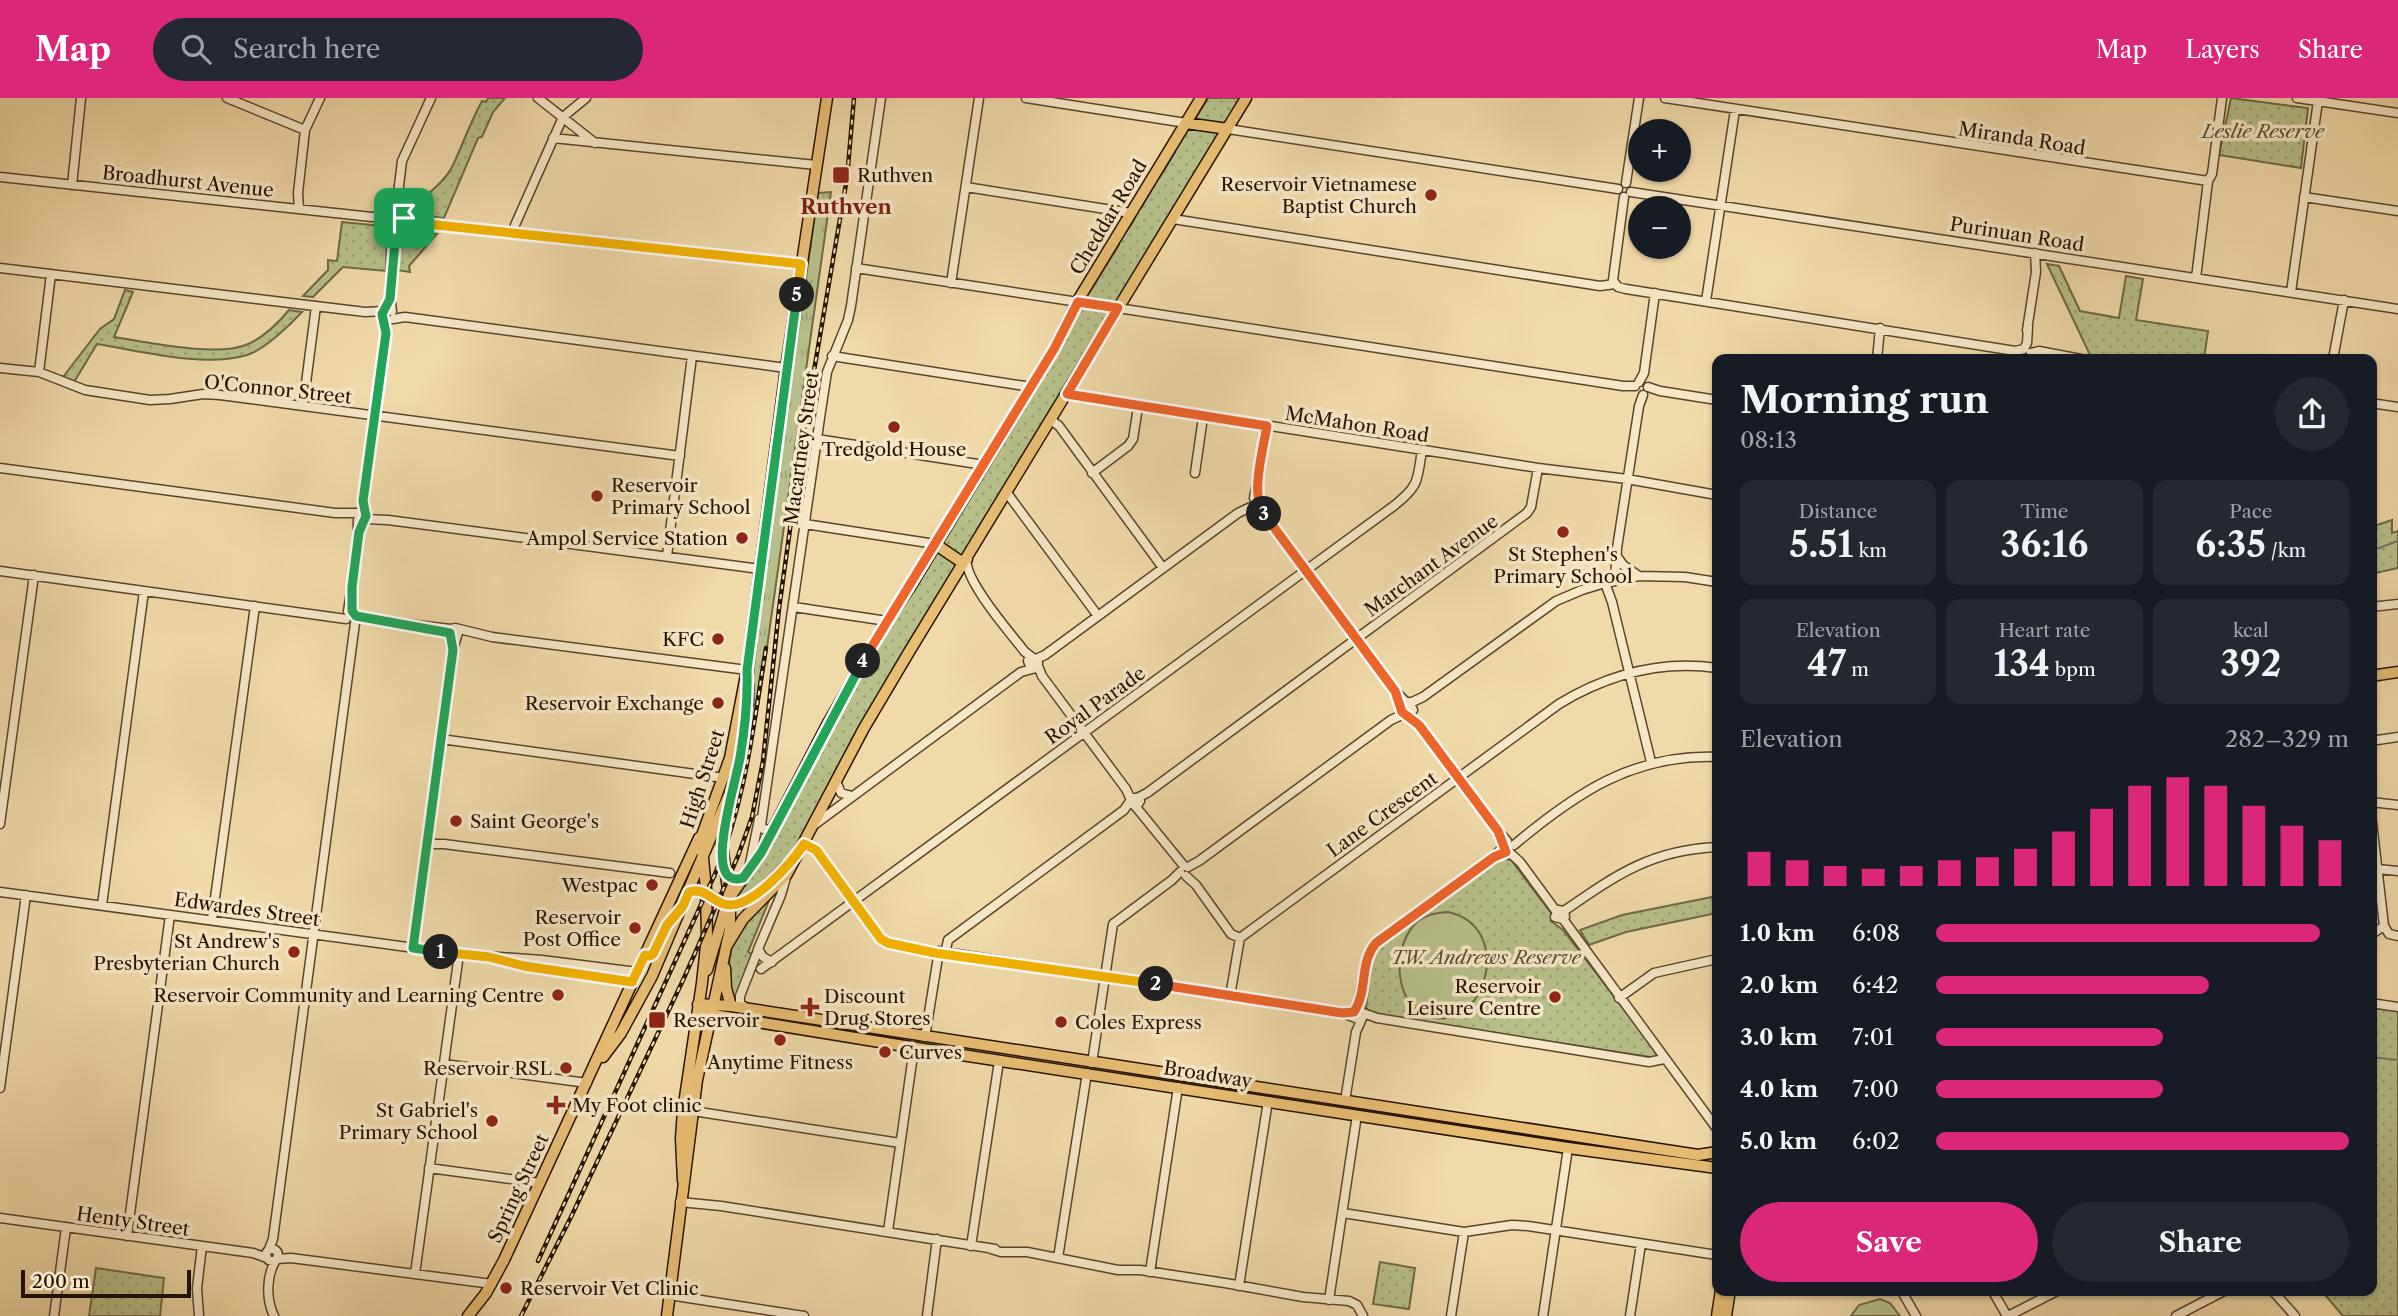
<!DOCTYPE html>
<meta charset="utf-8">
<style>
body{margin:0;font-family:"Libre Caslon Text",serif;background:#242831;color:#f1f3f6;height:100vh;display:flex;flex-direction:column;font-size:26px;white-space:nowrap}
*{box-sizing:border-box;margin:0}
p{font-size:23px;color:#9ea1a6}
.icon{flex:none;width:38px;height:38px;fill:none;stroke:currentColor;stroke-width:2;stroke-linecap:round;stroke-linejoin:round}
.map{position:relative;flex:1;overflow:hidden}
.sheet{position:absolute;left:1712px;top:256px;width:665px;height:942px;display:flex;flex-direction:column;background:#171b24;border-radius:14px;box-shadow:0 2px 5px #0004}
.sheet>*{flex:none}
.fabs{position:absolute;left:1628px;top:21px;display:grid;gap:14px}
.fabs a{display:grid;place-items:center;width:63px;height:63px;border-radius:50%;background:#171b24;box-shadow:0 2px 5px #0004;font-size:35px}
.scale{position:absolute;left:21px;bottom:18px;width:170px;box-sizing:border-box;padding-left:7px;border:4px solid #261402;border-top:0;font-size:19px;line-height:24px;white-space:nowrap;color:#261402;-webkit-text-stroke:5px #f6e7c7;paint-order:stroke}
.pin{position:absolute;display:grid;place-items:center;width:60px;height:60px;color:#fff;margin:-30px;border-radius:14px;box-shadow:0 4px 10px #0006}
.km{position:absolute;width:35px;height:35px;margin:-18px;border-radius:50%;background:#222;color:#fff;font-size:19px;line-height:35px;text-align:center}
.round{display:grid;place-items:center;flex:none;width:74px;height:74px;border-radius:37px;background:#242831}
.head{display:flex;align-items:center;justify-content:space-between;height:119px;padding:0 28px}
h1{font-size:38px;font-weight:700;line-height:52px}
.figures{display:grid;grid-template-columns:repeat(3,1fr);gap:10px;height:119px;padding:7px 28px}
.figures div{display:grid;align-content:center;border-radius:14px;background:#242831;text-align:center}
.figures b{font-size:35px;font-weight:700}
.figures small{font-size:19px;font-weight:400}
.figures p{font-size:19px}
.chart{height:196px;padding:14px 28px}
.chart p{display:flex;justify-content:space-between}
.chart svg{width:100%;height:126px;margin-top:7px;stroke:#db2777;stroke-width:6}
.cta{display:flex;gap:14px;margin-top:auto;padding:14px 28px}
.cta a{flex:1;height:80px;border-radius:42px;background:#db2777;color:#fff;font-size:28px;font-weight:700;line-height:80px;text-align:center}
.cta a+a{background:#242831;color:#f1f3f6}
ul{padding:0 28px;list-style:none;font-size:23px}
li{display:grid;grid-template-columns:112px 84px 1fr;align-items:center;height:52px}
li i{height:18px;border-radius:9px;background:#db2777}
header{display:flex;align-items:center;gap:42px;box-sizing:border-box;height:98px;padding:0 35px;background:#db2777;color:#fff}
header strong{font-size:33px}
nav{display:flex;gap:38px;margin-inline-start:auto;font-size:24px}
.search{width:490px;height:63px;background:#242831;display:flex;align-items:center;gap:18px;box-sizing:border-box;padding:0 24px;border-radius:38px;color:#9ea1a6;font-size:26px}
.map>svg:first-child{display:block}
.grass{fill:url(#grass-tufts);stroke:#6e6a46;stroke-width:2}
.park{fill:url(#park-dots);stroke:#6e6a46;stroke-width:2}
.garden{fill:#b7c08a;stroke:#6e6a46;stroke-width:2}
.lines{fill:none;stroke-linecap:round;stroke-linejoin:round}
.stream{stroke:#6c7869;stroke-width:2}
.minor-casing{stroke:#59462c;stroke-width:11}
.major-casing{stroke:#261402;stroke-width:13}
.minor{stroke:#f6e7c7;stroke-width:8}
.major{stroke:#e8bd74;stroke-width:10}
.rail-casing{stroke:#261402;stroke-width:4.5}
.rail{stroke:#f6e7c7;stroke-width:2;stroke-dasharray:5;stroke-linecap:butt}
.split-1-casing{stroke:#fff;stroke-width:14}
.split-2-casing{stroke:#fff;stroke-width:14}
.split-3-casing{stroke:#fff;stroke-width:14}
.split-4-casing{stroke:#fff;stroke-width:14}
.split-5-casing{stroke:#fff;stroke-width:14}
.split-6-casing{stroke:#fff;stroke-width:14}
.split-1{stroke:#22a559;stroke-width:9}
.split-2{stroke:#f5b400;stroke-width:9}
.split-3{stroke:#f0652b;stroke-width:9}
.split-4{stroke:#f0652b;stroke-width:9}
.split-5{stroke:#22a559;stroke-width:9}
.split-6{stroke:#f5b400;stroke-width:9}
.poi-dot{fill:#8f2418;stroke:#f6e7c7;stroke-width:2.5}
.labels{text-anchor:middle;stroke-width:7;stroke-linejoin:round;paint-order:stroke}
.park-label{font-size:19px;font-style:italic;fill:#595032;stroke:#f6e7c7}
.street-label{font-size:19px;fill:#261402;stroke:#f6e7c7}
.poi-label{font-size:19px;fill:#261402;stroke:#f6e7c7;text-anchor:end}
.neighbourhood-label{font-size:21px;font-weight:bold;fill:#7a1f14;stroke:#f6e7c7}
</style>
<header>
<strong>Map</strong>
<div class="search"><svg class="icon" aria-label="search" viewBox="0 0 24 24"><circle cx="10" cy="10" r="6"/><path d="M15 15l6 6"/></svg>Search here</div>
<nav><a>Map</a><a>Layers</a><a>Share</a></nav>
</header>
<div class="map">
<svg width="2398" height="1218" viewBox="0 0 2398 1218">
<defs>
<pattern id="grass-tufts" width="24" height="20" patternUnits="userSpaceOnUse" patternTransform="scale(1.75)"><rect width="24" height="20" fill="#b7c08a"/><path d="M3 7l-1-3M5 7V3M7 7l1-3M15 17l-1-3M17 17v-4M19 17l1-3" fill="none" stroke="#9da475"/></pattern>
<pattern id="park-dots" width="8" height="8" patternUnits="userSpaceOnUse" patternTransform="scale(1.75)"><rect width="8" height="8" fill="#b7c08a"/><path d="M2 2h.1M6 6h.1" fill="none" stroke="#9da475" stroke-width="1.8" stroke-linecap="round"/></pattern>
</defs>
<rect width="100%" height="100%" fill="#f1daa9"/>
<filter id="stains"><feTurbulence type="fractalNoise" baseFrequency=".00286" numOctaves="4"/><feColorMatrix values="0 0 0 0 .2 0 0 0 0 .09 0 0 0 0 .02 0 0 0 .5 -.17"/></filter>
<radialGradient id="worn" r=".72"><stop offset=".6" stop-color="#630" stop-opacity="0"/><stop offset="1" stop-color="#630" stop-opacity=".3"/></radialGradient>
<path class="grass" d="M831 94 764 571 758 608 754 607 751 599 762 491 818 95Z
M1431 1020 1615 1048 1623 1054 1469 1030Z"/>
<path class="park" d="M488 0H505L493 14 482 39 478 40 444 120 408 116 407 114C422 100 444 86 453 67 463 46 470 25 482 3L486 4Z
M1208 0H1243L1226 26 1194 23Z
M2231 0 2308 10 2301 70 2219 57Z
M1188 29 1218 34 1220 37 1118 205 1087 202 1084 200 1086 197 1089 195 1119 147 1117 143C1125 135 1138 122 1137 110H1141L1155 86 1156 79H1160L1175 54 1174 50Z
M342 124 382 128 387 135 386 173 343 169 313 199 303 198 328 172V162L337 163Z
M407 132 437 136 409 168 410 174 397 172 399 141Z
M2047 166 2059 168 2080 213 2119 220 2126 178 2143 181 2136 222 2208 233 2204 261H2094L2095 257H2090Z
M125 192 133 194 114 239C147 244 219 260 248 246 265 239 278 225 289 212L302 214C290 227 264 252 247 257 205 270 141 253 97 246L74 284 63 279 100 231 114 221Z
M1080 208 1108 212 1112 215 964 461C955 457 949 449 941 443Z
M2392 422V435L2398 433V470L2371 476V429Z
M936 452 957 467 799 744C785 767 761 796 734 803L733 801 854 586Z
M1501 760 1511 762 1551 815V823L1563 832 1659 957 1656 960 1371 916 1366 909 1373 856 1382 843Z
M1717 798V815L1626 834 1589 847 1580 832 1622 817Z
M770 800 748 854 752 856 737 905 732 903C725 846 729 840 770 800Z
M2371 909 2398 913V1218H2343L2321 1192H2371Z
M1380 1164 1415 1170 1409 1211 1373 1206Z
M96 1170 164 1180 160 1218H89Z"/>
<path class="garden" d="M1448 814C1513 828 1488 928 1435 920 1395 914 1390 854 1414 827 1423 817 1435 815 1448 814Z
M1880 1201 1890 1205 1900 1218H1851L1859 1207Z"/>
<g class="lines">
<path class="stream" d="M2371 453 2398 443
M2371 959 2398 962"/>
<g class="minor-casing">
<path id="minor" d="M227 0 305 32
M538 0 595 45
M1026 0 1186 25
M1665 0 2208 83
M2297 0 2398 15
M1228 31 1618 91
M553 40 816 67
M0 79 372 119 388 118
M1626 85 1639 0
M72 87 81 0
M966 89 1131 115
M1631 94 2398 211
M2304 99 2398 113
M299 111 298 95 305 32 320 0
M386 123a9 9 0 1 1 18 0a9 9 0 1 1-18 0Z
M393 115 397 104 402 63 431 0
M404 120 418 125 801 166
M1173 121 1600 188 1615 186
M514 135 515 127 563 19 586 0
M0 170 365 214 384 213
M856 170 1078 204
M2196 180 2208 83 2212 76 2222 0
M1613 182 1624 99
M1614 184 1618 189 1626 191 2015 253 2024 251 2027 245 2028 229
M951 185 979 0
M2291 194 2318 3
M1706 203 1735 12
M1118 210 1623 288H1635
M392 213C389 194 392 149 399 131
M393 221 405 219 786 270
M2027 232 2036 174 2035 155
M2031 255 2039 253 2081 261
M832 258 1031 289
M1877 261 1880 230
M2333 261 2344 202
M0 270 39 274 85 292 150 302 170 301 203 296 220 297 680 358
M39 274 51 176
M1639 284 1644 275 1655 195
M1648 289 1660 293 1717 302
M1067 296 1538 370 1627 381 1717 397
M2371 305 2398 309
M303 308 316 208
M1051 322 1059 328 1163 470
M1267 329 1254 400 1256 406 1395 593 1406 604
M817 341 984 367
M0 370 335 415H357
M1092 375 1128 348 1133 341 1138 309
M1195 375 1203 319
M1007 395 1098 518
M364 414 363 403 385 235 384 221
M365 421 388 422 760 471
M805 426 935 446
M1616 457 1623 467 1639 478
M667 458 692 258
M967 461C963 481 1011 536 1025 554L1033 560
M0 473 346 521
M1615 482 1617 450 1639 308 1643 297
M1605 485 1612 504 1651 664
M794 509 887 523
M2371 509 2398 506
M348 513 357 455 358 422
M356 518 381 523 451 531
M459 532 457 538 451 537V531L455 530 492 539 747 572
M1036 561 1045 557 1238 415 1259 405
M1038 568 1042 578 1126 691 1131 702
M1410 605 1423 599 1556 503 1582 492 1605 485 1639 478 1685 479 1717 484
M1407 617 1413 612 1409 604 1402 606V614L1419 627 1498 733 1507 743
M441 641 724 680
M2371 643 2398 639
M836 683 841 695 852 698
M1137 700 1147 695 1527 415 1531 409 1538 370
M2371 704 2398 707
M1136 709 1184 768
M2371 716 2384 828 2389 836 2398 838
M0 726 34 477
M814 727 1021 574 1036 570 1038 565 1036 561 1028 563 1031 570
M773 732 763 731 761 727 821 313 827 274 848 222 851 208 881 0
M427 746H444L670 775
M804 746 816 753 881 841 888 845 935 855 957 856 1342 915 1353 919
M1514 747C1576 695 1633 656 1717 659
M1509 754 1520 764 1556 813
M1188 769 1199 763 1391 622 1404 616
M749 770 759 721
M2378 771 2398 773
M1186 778 1196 787 1231 836 1240 840
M0 794 459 856 542 862 637 874
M102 807 144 493
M1564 813C1616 777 1651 752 1717 749
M1563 821 1565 819 1564 813 1558 812 1555 819 1563 821 1717 1031
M212 822 255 508
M2371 834H2375L2384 828
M413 850 453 552 457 538
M945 856 948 842 1124 712 1132 700H1137L1140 703 1136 709 1130 704
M505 864 633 884
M772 864 763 859 758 851 781 797 787 776
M761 871 1395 407C1420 387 1417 382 1422 352
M1230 898 1240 840 1559 606C1607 577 1660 562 1717 570
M1619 900 1654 875 1717 861
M2371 905 2398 909
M746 910 740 905V898L758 852
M1356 913C1363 890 1361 863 1376 845L1494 759 1503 749
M1363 915 1377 920 1649 964 1664 961
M925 939 939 853
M1092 965 1113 826 1172 782 1180 774
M444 966 587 985
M0 990 26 797
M1345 1003 1356 934 1363 918 1361 913H1356L1353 919 1360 922
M693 1013 900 1045
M429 1070 540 1085
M680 1104 721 1108 995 1151
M1343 1115 1464 1134 1512 1127 1528 1128 1717 1157
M0 1120 253 1155 267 1160
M888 1133 914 950
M127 1138 170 817
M971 1148 999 963
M266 1157a6 6 0 1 1 12 0a6 6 0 1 1-12 0Z
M269 1151 273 1141 355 525
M991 1151 1001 1154H1027L1118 1172H1140L1225 1185 1303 1199 1349 1203 1357 1207 1363 1218
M1058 1160 1087 975
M277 1161 291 1160 492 1186
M1150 1174 1178 989
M415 1176 459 856
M1239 1188 1268 1003
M1901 1192 1916 1218
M1992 1192 2007 1218
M2272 1192 2295 1218
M669 1197 804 1218
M1329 1202 1357 1017
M54 1218 66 1130
M199 1218 197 1190 202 1148
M274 1218C266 1201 266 1178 276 1162
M927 1218 937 1141
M1451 1218 1464 1134
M1543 1218 1568 1050
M1630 1218 1641 1146
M2008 1218 2059 1192
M2176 1218 2226 1192"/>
</g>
<g class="major-casing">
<path id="major" d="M1186 25 1228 31
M1078 204 1118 210
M935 446 960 463 967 461
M2371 578 2398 574
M704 794C712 798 720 806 729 807 751 809 773 781 787 767
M726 849 743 821 787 776 864 630 909 554 1246 0
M645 857 653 856 671 821
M725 870 726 890 731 908
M707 872 728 802 760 756 827 627 887 523 912 486 1054 251 1080 199 1201 0
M698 906 731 908 1698 1057 1717 1054
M698 907 704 913 714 917 923 951 1568 1050 1717 1070
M603 959 621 935 652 878 728 699
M683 1083 681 1040 683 1013 702 885 707 839 706 791 701 740 730 660 747 572 786 270 827 0
M468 1218 486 1195 504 1162 699 740
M667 1218 697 982 730 831V807L722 746 740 656 748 603V587
M1717 1218 1721 1192
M1726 1218 1730 1192"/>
</g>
<use href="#minor" class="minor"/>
<use href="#major" class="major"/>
<g class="rail-casing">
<path id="rail" d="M538 1163 715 776C746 702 753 629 766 550
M521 1218 571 1119 684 880 738 758 752 719 763 663 779 511 803 337 847 80 854 0"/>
</g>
<use href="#rail" class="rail"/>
</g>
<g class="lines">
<g class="split-1-casing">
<path id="split-1" d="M404 120 395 144 390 201 382 216 386 235 363 403 366 418 359 434 352 489V513L356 518 450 535 453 552 413 850 441 854"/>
</g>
<g class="split-2-casing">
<path id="split-2" d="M441 854 489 859 524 868 632 884 645 857 650 858 653 856 667 827 683 808 689 794C704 789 711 802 724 806 749 814 792 765 804 746L816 752 881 841 888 845 935 855 1156 886"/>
</g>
<g class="split-3-casing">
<path id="split-3" d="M1156 886 1342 915 1354 914C1368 893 1359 865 1376 845L1494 759 1506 754 1498 733 1419 627 1402 614 1395 593 1264 416"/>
</g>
<g class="split-4-casing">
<path id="split-4" d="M863 563 1054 251 1078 204 1118 210 1067 296 1267 328C1263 352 1250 397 1264 416"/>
</g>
<g class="split-5-casing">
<path id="split-5" d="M797 197 747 572C748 602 745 630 740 660 735 685 715 752 725 773 728 781 736 782 743 780L761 755 863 563"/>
</g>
<g class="split-6-casing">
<path id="split-6" d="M404 120 418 125 801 166 797 197"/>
</g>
<use href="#split-1" class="split-1"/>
<use href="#split-2" class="split-2"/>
<use href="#split-3" class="split-3"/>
<use href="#split-4" class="split-4"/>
<use href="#split-5" class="split-5"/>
<use href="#split-6" class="split-6"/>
</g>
<g class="poi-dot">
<rect x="832" y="68" width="18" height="18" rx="3.5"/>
<circle cx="1431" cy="97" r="7"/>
<circle cx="894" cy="329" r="7"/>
<circle cx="597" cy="398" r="7"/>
<circle cx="1563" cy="434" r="7"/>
<circle cx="742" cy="440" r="7"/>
<circle cx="718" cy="541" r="7"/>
<circle cx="718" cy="605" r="7"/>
<circle cx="456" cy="723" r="7"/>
<circle cx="652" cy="787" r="7"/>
<circle cx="635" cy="830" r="7"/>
<circle cx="294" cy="854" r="7"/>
<circle cx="558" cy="897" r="7"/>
<circle cx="1555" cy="899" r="7"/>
<path d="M806.5 898.5h7v7h7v7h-7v7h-7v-7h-7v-7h7z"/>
<rect x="648" y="913" width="18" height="18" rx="3.5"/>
<circle cx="1061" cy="924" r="7"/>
<circle cx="780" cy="942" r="7"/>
<circle cx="885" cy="954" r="7"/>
<circle cx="566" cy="970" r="7"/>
<path d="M552.5 996.5h7v7h7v7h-7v7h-7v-7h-7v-7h7z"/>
<circle cx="492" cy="1023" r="7"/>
<circle cx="506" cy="1190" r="7"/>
</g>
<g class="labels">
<g class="park-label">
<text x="2263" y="40">Leslie Reserve</text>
<text x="1486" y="866">T.W. Andrews Reserve</text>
</g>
<g class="street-label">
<text transform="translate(2022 40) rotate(9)" y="7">Miranda Road</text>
<text transform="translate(188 83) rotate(6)" y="7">Broadhurst Avenue</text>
<text transform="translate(1108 119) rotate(-59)" y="7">Cheddar Road</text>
<text transform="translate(2017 136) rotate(9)" y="7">Purinuan Road</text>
<text transform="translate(278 291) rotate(6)" y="7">O'Connor Street</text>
<text transform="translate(1357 326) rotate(9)" y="7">McMahon Road</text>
<text transform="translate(801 350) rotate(-82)" y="7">Macartney Street</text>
<text transform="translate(1431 467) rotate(-36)" y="7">Marchant Avenue</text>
<text transform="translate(1095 607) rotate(-36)" y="7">Royal Parade</text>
<text transform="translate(702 681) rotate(-72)" y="7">High Street</text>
<text transform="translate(1382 716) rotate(-36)" y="7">Lane Crescent</text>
<text transform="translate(247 811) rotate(8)" y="7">Edwardes Street</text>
<text transform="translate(1208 976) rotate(9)" y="7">Broadway</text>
<text transform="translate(518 1090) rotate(-65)" y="7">Spring Street</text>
<text transform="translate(133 1123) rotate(8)" y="7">Henty Street</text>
</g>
<g class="poi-label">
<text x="857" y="84" text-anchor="start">Ruthven</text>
<text x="1417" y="93">Reservoir Vietnamese<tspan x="1417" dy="22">Baptist Church</tspan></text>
<text x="894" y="358" text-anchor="middle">Tredgold House</text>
<text x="611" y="394" text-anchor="start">Reservoir<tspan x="611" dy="22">Primary School</tspan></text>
<text x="728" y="447">Ampol Service Station</text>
<text x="1563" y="463" text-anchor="middle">St Stephen's<tspan x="1563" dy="22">Primary School</tspan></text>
<text x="704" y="548">KFC</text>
<text x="704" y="612">Reservoir Exchange</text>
<text x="470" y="730" text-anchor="start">Saint George's</text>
<text x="638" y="794">Westpac</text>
<text x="621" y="826">Reservoir<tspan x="621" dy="22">Post Office</tspan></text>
<text x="280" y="850">St Andrew's<tspan x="280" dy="22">Presbyterian Church</tspan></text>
<text x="1541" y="895">Reservoir<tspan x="1541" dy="22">Leisure Centre</tspan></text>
<text x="544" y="904">Reservoir Community and Learning Centre</text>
<text x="824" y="905" text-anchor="start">Discount<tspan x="824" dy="22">Drug Stores</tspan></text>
<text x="673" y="929" text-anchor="start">Reservoir</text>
<text x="1075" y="931" text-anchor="start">Coles Express</text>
<text x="899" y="961" text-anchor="start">Curves</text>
<text x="780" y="971" text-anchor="middle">Anytime Fitness</text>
<text x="552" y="977">Reservoir RSL</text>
<text x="572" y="1014" text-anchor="start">My Foot clinic</text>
<text x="478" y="1019">St Gabriel's<tspan x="478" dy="22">Primary School</tspan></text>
<text x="520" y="1197" text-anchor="start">Reservoir Vet Clinic</text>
</g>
<g class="neighbourhood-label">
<text x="846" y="116">Ruthven</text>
</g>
</g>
<rect width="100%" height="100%" filter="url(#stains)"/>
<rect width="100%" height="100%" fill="url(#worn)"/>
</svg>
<div class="fabs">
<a>+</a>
<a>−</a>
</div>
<div class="scale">200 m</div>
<div class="pin" style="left:404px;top:120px;background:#1e9e55"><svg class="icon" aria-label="arrive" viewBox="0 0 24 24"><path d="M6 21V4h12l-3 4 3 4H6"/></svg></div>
<b class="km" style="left:441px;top:854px">1</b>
<b class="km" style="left:1156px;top:886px">2</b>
<b class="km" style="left:1264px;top:416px">3</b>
<b class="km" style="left:863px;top:563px">4</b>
<b class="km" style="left:797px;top:197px">5</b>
<section class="sheet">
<div class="head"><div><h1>Morning run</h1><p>08:13</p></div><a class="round"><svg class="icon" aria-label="share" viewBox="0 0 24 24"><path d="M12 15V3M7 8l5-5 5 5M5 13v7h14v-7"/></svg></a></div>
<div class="figures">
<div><p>Distance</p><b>5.51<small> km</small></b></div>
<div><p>Time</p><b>36:16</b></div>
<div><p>Pace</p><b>6:35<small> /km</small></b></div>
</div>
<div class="figures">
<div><p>Elevation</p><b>47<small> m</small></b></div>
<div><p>Heart rate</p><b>134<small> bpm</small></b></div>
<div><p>kcal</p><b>392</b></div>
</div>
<div class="chart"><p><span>Elevation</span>282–329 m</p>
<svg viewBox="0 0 160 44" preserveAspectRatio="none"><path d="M5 44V32M15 44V35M25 44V37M35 44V38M45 44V37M55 44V35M65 44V34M75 44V31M85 44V25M95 44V17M105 44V9M115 44V6M125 44V9M135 44V16M145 44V23M155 44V28"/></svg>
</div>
<ul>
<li><b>1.0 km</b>6:08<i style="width:93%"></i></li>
<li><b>2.0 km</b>6:42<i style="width:66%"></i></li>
<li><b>3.0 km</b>7:01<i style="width:55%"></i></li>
<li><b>4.0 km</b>7:00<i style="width:55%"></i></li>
<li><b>5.0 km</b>6:02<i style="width:100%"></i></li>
</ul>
<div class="cta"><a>Save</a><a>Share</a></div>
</section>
</div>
